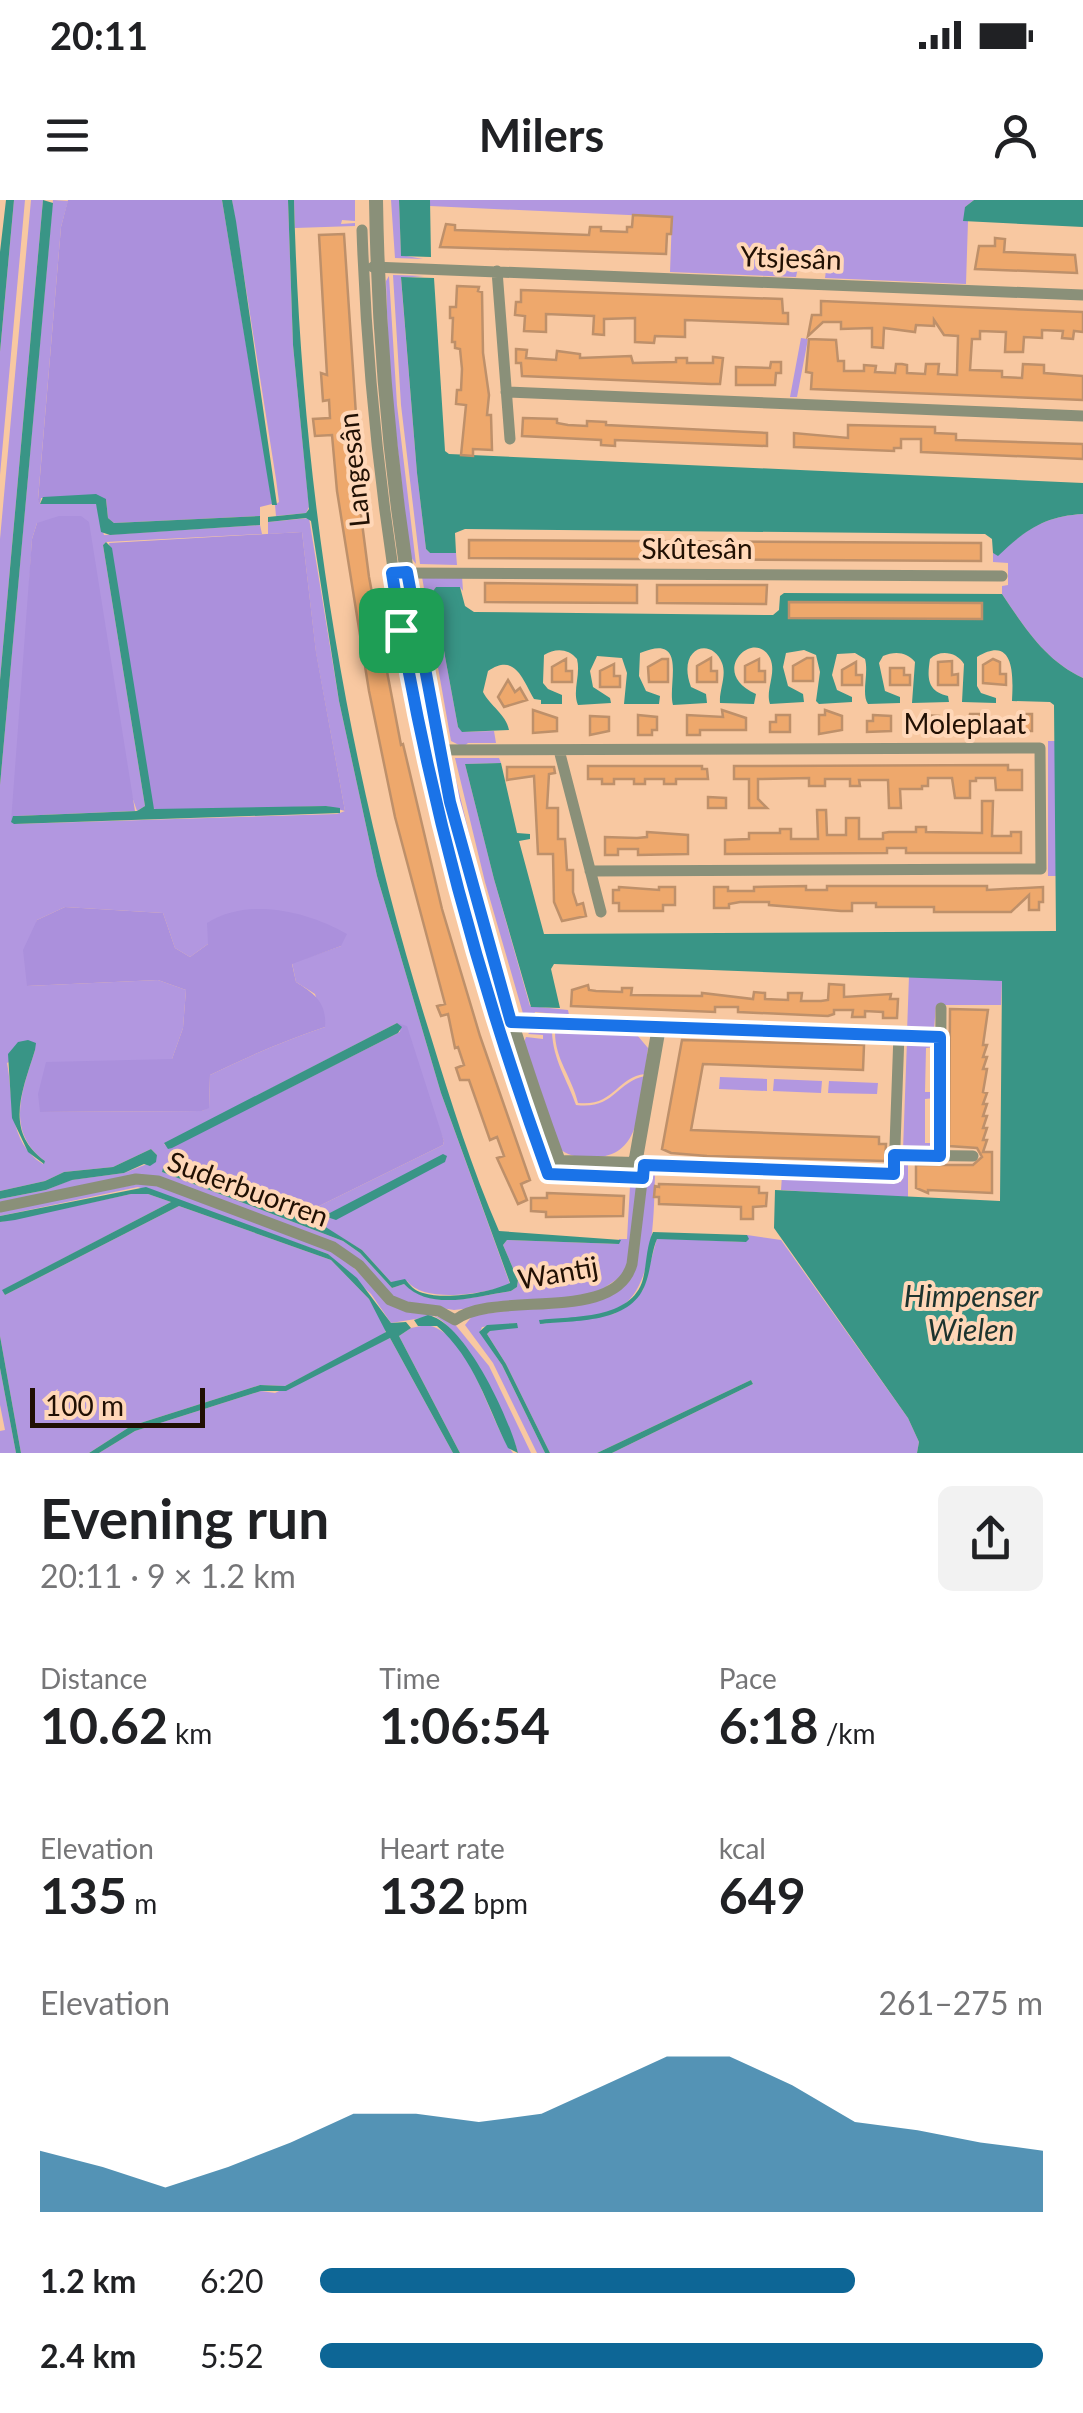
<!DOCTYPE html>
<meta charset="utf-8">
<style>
body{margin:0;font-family:Lato,sans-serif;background:#f2f2f2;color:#202124;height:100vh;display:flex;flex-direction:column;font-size:38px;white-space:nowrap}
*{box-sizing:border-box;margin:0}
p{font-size:32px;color:#757577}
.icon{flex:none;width:55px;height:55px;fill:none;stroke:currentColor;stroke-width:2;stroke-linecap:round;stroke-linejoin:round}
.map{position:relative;height:1253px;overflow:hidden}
.sheet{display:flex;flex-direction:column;background:#fff;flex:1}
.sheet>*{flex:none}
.scale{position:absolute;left:30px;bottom:25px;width:175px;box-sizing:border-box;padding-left:10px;border:5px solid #211003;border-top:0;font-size:28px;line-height:35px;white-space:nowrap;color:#211003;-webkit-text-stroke:8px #ffd7b8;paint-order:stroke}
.pin{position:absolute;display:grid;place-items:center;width:85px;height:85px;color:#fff;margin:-42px;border-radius:20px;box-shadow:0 5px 15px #0006}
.round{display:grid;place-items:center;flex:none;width:105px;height:105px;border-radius:15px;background:#f2f2f2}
.overview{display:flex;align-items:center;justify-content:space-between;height:170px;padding:0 40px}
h1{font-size:55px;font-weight:700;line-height:75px}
.figures{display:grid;grid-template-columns:repeat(3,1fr);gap:15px;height:170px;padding:10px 40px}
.figures div{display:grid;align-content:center}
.figures b{font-size:50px;font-weight:700}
.figures small{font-size:28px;font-weight:400}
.figures p{font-size:28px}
.chart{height:280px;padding:20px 40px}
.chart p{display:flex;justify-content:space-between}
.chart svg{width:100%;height:180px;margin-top:10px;fill:#0d6696;opacity:.7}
ul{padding:0 40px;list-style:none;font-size:32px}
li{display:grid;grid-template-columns:160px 120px 1fr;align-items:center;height:75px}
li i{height:25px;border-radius:12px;background:#0d6696}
.status{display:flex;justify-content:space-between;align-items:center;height:70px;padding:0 50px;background:#fff;direction:ltr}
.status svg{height:28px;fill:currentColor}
header{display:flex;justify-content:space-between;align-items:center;height:130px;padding:0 40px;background:#fff;font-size:45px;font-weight:700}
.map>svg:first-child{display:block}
.green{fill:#b297e0;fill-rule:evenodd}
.forest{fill:#ab90dc}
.water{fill:#399586}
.building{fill:#eea86c;stroke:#be906a;stroke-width:2.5}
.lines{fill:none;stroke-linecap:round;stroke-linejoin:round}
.minor{stroke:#8a9079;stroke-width:11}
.tertiary{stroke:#8a9079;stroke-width:14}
.route-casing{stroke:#fff;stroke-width:20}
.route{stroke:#1a73e8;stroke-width:12}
.labels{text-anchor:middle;stroke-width:8;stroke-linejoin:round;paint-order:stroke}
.street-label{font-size:28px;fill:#211003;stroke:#ffd7b8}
.water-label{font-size:30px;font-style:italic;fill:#1d332e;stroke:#ffd7b8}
</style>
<div class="status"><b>20:11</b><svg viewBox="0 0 49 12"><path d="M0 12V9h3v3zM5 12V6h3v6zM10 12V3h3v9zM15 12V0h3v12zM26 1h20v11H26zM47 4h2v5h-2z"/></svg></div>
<header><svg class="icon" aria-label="menu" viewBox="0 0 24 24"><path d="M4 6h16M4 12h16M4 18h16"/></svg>Milers<svg class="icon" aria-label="person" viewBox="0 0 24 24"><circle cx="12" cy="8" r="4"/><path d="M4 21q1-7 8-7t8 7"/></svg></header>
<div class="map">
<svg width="1083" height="1253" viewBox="0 0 1083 1253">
<rect width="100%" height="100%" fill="#f8c8a1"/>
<path class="green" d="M14 0H25L0 275V152Z
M31 0H43L0 480V339Z
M53 0 68 1 61 27 38 299 40 304 96 303 104 335 260 325 262 334 106 342 103 345 145 606 137 611 37 323 32 339 15 624 337 614 345 611 316 453 302 332 268 334V322L309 318 339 501 377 676 441 893 510 1084C486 1094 424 1104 407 1081L391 1082 362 1050 321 1025 164 969 162 972 343 1041 360 1053 392 1088 404 1084C431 1111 476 1096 511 1091L517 1087 518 1080 503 1045 507 1040 619 1044V1039H627L630 986H639L626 1073 595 1094 454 1110 397 1101 359 1061 155 977 0 1004V999L46 990 71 980 124 973 147 964 157 955 151 949 113 967 64 972 45 981 0 991V585ZM65 707 163 713 175 748 190 757 208 744 341 746 292 763 296 782 315 794 325 827C286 840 247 857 210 875L209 907 202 911 40 912 172 859 183 828 186 790 158 780 27 786 37 720ZM397 823 444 941 443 945 313 1009 178 956 164 944ZM35 850C23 889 4 931 45 961L43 964C7 942 14 899 7 863Z
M232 0H288L293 145 309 307 306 313 276 316 275 305 279 302 276 279Z
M294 0H355V21L342 20 341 24 355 23V26L295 28Z
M391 0H399L401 55 423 59 395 58Z
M430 0H974L965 7 968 21 966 84 825 78 827 64 799 63 796 77 670 72 672 17 430 6Z
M393 75 424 76 401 78 417 273 426 349 430 353H456L457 365 420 364 401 205Z
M389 76 397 205 416 364 410 356 389 173 386 81Z
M801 138 808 139 797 197H790Z
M1083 314V478C1045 460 1025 428 1002 394V386L1008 385V363L993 362V353L998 355C1025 330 1045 316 1083 314Z
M462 376 463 391 460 387H436L433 391 458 527 463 532 494 531 496 543H468L463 547 451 541 422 377Z
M418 377 447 538 441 536 415 380Z
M1048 541H1056L1057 676H1048Z
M455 558H499L501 563 465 564 494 679 530 806 568 810 569 815 535 812 534 818 524 817 485 682Z
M451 559 481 683 518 814 468 652 449 562Z
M909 776 998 779 1002 781 1001 805H936L934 830 907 832Z
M531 831 552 832C553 860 567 879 576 905 614 910 616 882 645 876 638 913 639 959 591 957 579 957 571 957 561 950L524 842 526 837 543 839V835L528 834Z
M555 832 637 835 648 848 645 874C617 877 614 907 578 903 572 877 555 860 555 832Z
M907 840 930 841 935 847 926 848 925 892H935V898L925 899V943H934L927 950H903Z
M720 877 767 879V891L719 889Z
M774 879 822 881 821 893 773 891Z
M829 881 878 883 877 894 828 893Z
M903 960 908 961V998L781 990 782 976 901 982Z
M648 972H655C654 1006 655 1084 623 1105 601 1119 565 1119 540 1124L614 1114 643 1090 657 1038 746 1042 747 1035 781 1040 908 1218 919 1242 917 1253H612L753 1184 751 1180 597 1253H550L506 1164 487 1134 490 1131 517 1123 482 1127 480 1132 502 1165 545 1253H537L493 1163 465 1125 473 1115 585 1101 627 1082Z
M149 982 341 1055 385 1099 453 1122 489 1166 531 1253H518C510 1223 464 1129 434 1116L391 1123 371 1094 328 1054 138 987 0 1016V1010Z
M131 994H148L171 1002 3 1090 5 1095 179 1006 331 1060 369 1099 386 1128 385 1134 285 1186 260 1185 131 1226 89 1253H21L0 1136V1022Z
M426 1125C470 1130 490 1225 513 1253H460L399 1136 411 1128Z
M390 1138 453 1253H99L135 1231 261 1191 275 1193Z
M0 1168 16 1253H0V1231L5 1230 0 1205Z"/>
<path class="forest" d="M68 0H222L269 282 272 304 260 307V316L114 323 108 318 106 299 41 298 40 304 38 300 61 27Z
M59 316H81L89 322 135 611 17 616 13 617 11 622 32 339 37 323Z
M302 332 316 452 345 611 326 606 157 611 152 607 109 343Z
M65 707 163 713 175 748 190 757 208 744 207 723C248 697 307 711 347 734L341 746 292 764 296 782C315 794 327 803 325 827 286 840 247 857 210 875L209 908 202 911 40 912 38 894 46 862 172 859 183 828 186 790 158 780 27 786 23 750 37 720Z
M397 823 407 826 444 941 443 945 313 1009 178 956 168 949 398 833 402 830Z"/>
<path class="water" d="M6 0H14L0 152V52Z
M43 0 53 3 0 585V480Z
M222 0H232L236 21 277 305H272Z
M288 0H294C301 284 345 567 431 837 451 902 472 969 499 1031L621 1040 619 1044 507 1040 503 1045 518 1080 517 1087 511 1091C476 1096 431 1112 404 1084L392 1088 360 1053 343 1041 162 972 163 968 324 1026 362 1050 391 1082 405 1079C410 1085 414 1091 423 1093 446 1100 489 1093 510 1083L441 893 377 676 339 501 311 321 306 318 268 322V317L306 313 309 309 293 145Z
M399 0H430L431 57 401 56Z
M974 0H1083V27L963 21 965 7Z
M401 77 434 78 445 251 449 254 1083 283V314C1045 316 1025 330 998 356L993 353 992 339 985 334 465 329 455 333 456 353H430L426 349 417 273Z
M96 294 106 299 108 318 114 323 260 316V325L110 335 101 332 96 304H40L43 297Z
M106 342 112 348 154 609 326 606 340 608V613L14 624 11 622 13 616H17L137 611 145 606 103 345Z
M436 387H460L465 406 474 412 773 415 779 410 780 396 784 393 1002 394C1025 428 1045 460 1083 478V1253H917L919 1242 908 1218 774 1028 775 990 1000 1001 1002 781 554 764 551 769 560 808 531 807 494 679 465 564 501 563 517 633 530 634V639L519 641 544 734 1056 731 1054 505 1050 502 1012 501C1013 479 1016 433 977 457V486L981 493 996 498V503L962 502 964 464C957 452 940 449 930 459 927 478 927 491 948 496L949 502 912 503 915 462C907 452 895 451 883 456L879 463 885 491 900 497V503L868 504C861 494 869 473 865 459L855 453 837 454 832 475 837 490 852 497V502L819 504 816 501 820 472 816 455 804 450 786 453 783 467 788 486 803 494 804 502 770 504C765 490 777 473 770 458 754 427 707 473 756 494L754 504 720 503C719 490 727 476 722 463 712 436 676 447 691 487L706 494 707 503 673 505C667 485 689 432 640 453L639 476 646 491 660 496 659 504H624L627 473 622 458 597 456 590 471 593 487 610 498 611 503 578 505C572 491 581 475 577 459 568 448 555 448 544 455L543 483 548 489 562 495V504H541V500L534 499C522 478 515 453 488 471L483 492C490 506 506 514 509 530L462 532 458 527 433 391Z
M397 823 402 827 398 833 172 948 168 949 164 943Z
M28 840 36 843 35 850C23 890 3 931 45 961L44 964 28 952 12 918 8 854 18 842Z
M151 949 157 955 156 962 150 966 144 964 124 973 72 980 46 990 0 999V991L45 981 64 972 113 967Z
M443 954 447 956 445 962 336 1020 324 1016Z
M146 987 328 1054 357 1078 391 1123 406 1122 411 1128 399 1136 460 1253H453L390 1138 286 1191H261L135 1231 99 1253H89L131 1226 260 1185 285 1186 386 1132 369 1099 331 1060 179 1006 5 1095 2 1090 171 1002 148 994H131L15 1020 0 1022V1016Z
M653 1032 747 1035 749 1039 746 1042 657 1039C651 1053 651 1070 645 1085 630 1124 575 1120 540 1124L539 1120C572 1116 632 1120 643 1079 647 1063 646 1047 653 1032Z
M428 1115C466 1123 510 1220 518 1253L508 1248C487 1206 475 1159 437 1126H418L414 1120Z
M517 1123 518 1128 490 1131 487 1134 506 1164 550 1253H545L502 1165 479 1132 487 1125Z
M0 1136 21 1253H16L0 1168Z
M751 1180 753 1184 612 1253H597Z"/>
<path class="building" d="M633 15 672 17 671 34H667L666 54 440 47 446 24 455 25V30L589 35 590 27H601V31L627 32V27H632Z
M344 34 359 260 354 261 369 377 401 545 403 544 442 709 480 836 530 980 521 984 527 1000 518 1004 497 958 504 956 497 937 490 940 469 880H460L456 868 464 865 458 847 455 848 448 814 441 816 437 806 445 804 395 617 369 491 337 291 332 235 315 236 313 219 330 218 329 200 323 201 321 173 327 175 319 35Z
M995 38 1005 39 1004 52 1075 55 1077 73 975 69 979 46H995Z
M457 86 479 87 478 91 482 92 483 153 489 195 487 215H491L492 250 473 249V256L461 255 466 205 456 204 457 190H461L462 169 460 149 455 148V142H452L453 118H450V107H456Z
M521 90 782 99 783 113H788V124L685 120V137L655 136 654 143 635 142V118L604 119V135L593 134 594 116 546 114V132L524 131 525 116 515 115 516 102H521Z
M821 101 1083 112V132L1074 131 1073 139 1062 138 1063 131 1042 130V138L1024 137 1023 152H1005L1006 132 980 131V139H972L970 170 1002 171V177L1022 178 1023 164 1044 165V173L1083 176V200L811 189 812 173 806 172 809 139 836 140 838 161H844V171H864V165L876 166 875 172 895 173 896 164H902L907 165V173L925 174 926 164H939L938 174 957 175 958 136 944 135 934 120V126L916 125 915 132 884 128 883 148 872 147V128L841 129V122H823L808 136 812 115H821Z
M516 149 527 150 526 158 556 160 557 151 580 154V158L631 156 633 163 676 162V158H687V163H713V157L723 158 720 184H711L522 176 521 163H516Z
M771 162H781V173H776L775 185H736V167L770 168Z
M523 218 557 219V223L568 225 587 226V221L606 222V225L767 233V246L615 240V246L601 245V240L522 236Z
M848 225 935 227V233L956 234V240L1083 244V259L921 252V239H901V248H894V251L794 247V233L848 238Z
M469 340 981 343V361L469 358Z
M485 383 637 385V403L485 402Z
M657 385H767L766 404 657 403Z
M789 402 982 403V419L789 418Z
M711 458V471H717V482H697V466Z
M807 458H813V481H793V466Z
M566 459V471H572V482H552V467Z
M662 459H668V482H649L648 467Z
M759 459V471H765V482H745V466Z
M993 459 1000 462V474H1006V485L983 483V465Z
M952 461V475L958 474V485H938V462Z
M856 462V475H862V485H842V470Z
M614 464V476H620V487H600V471Z
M890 468H904V475H910V485H890Z
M508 480 515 492 520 488 527 500 504 507 498 497Z
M533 510 557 518V531L533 533Z
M722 510 746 518V530H700V535H687V515L723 517Z
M825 510 842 516V530L819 534V515H825Z
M970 514H983V531H964V521H969Z
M1018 514H1032V531H1012V521H1018Z
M638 515 657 517V530H652V535H638Z
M776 515H790V532H770V522H776Z
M873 515 891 516V531L867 532V521H873Z
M921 515 939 516V529L915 531V521H921Z
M590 516 609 517V531L590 535Z
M1008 565V570H1022V590H996L995 578H976V581H970V598H955L952 578H928V586H922V589H900L901 608H889L888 580H859L860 586H850V579H825V586H809V578L758 579V599L767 608H749V579H734V566Z
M588 566H702V569H707L708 579H676V584H664V579H645V584H634V579H614V584H602V579H588Z
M507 567H554L555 573 549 574 547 608H558V639H565L567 670H573V692L577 705 583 703 586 716 562 721 554 702 553 654H538L534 576 507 580Z
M708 597 726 598V608H708Z
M982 601H993L992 636H1011V632H1021V653H906V648H887V653L725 654V640L749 639V633H780V629H791V639H818L817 610H826L827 635H846V618H859V639H883V633L889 632H916V627H926V632L982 633Z
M647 632 688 635V654L638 655V649H618V655H605V637L637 638 647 637Z
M806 686V690H827V686H987V690L1043 687V702H1039V710H1029V695L1011 712H934V707H876V703H852V711H841L769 705V702H740L729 704V708H714V687H728V691H754V687Z
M619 687 659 690V687H675V705H663V711H619V703H613V690H619Z
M829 784 844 785V797L891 794 890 799H898L897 818H883V812L865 811V817H852L853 810H834V814L828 816 738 812V807H715V812L571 806 572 790 588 785 589 790 596 791 622 792V788H632L631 795 702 796V793L753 799 754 792 765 793V799L788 800V793H802L801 801H821L828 800Z
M950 809 988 810 983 845H987L983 857H987L983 869H987L983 892 987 893 983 904H987L983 916H987L983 928H987L983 940H987L983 952H992V993L928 990V993L916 988V965H973L982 957 977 948 949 946Z
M682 840 864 845 863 870 703 864 691 930 879 937V944H886L885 961 707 956 671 953 662 949Z
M659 984 759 987V993H767L766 1006 753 1007V1019H741V1007L659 1004V997H654L655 986 659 987Z
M547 993 624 996 623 1016 546 1017V1012L531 1011V998H547Z"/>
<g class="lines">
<path class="minor" d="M362 30C373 355 437 669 548 974L643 978
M373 67 1083 95
M497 71 510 239
M506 192 1083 216
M401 373 1002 376
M424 550 1040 548 1041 669 590 671
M559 550 601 712
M899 836 941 837
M895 955 973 956
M940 955 941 808
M638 964 894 973 899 834 659 827
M0 1007 136 979 158 981 333 1047 359 1065 390 1100 407 1107 439 1111 455 1120C495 1089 615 1125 632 1064L644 965"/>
<path class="tertiary" d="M376 0C381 329 446 653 559 962L635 964 659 827 511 822"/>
</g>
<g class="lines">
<g class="route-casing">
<path id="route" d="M407 372 450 602 511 822 940 837V956L894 955V974L644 965 643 978 548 974C477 778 423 579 392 373Z"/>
</g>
<use href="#route" class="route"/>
</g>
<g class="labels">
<g class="street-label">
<text transform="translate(791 58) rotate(2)" y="10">Ytsjesân</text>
<text transform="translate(354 270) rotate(-96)" y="10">Langesân</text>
<text x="697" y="359">Skûtesân</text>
<text x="965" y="534">Moleplaat</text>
<text transform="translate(248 989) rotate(20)" y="10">Suderbuorren</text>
<text transform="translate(558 1073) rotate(-10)" y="10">Wantij</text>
</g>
<g class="water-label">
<text x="971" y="1107">Himpenser<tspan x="971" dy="34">Wielen</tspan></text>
</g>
</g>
</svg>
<div class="scale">100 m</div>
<div class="pin" style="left:401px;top:430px;background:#1e9e55"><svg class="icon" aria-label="arrive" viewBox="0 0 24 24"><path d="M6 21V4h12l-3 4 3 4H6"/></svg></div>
</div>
<section class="sheet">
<div class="overview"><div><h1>Evening run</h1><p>20:11 · 9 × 1.2 km</p></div><a class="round"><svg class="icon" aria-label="share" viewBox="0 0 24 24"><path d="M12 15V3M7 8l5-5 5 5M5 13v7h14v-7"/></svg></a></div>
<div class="figures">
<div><p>Distance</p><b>10.62<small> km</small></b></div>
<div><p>Time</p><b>1:06:54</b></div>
<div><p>Pace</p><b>6:18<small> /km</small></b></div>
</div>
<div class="figures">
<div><p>Elevation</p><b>135<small> m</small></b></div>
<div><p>Heart rate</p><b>132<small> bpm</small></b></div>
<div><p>kcal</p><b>649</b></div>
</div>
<div class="chart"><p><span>Elevation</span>261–275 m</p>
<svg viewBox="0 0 160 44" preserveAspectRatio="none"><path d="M0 44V29L10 33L20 38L30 33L40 27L50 20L60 20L70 22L80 20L90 13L100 6L110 6L120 13L130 22L140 24L150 27L160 29V44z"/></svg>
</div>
<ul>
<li><b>1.2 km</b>6:20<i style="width:74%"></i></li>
<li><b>2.4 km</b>5:52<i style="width:100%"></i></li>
</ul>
</section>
